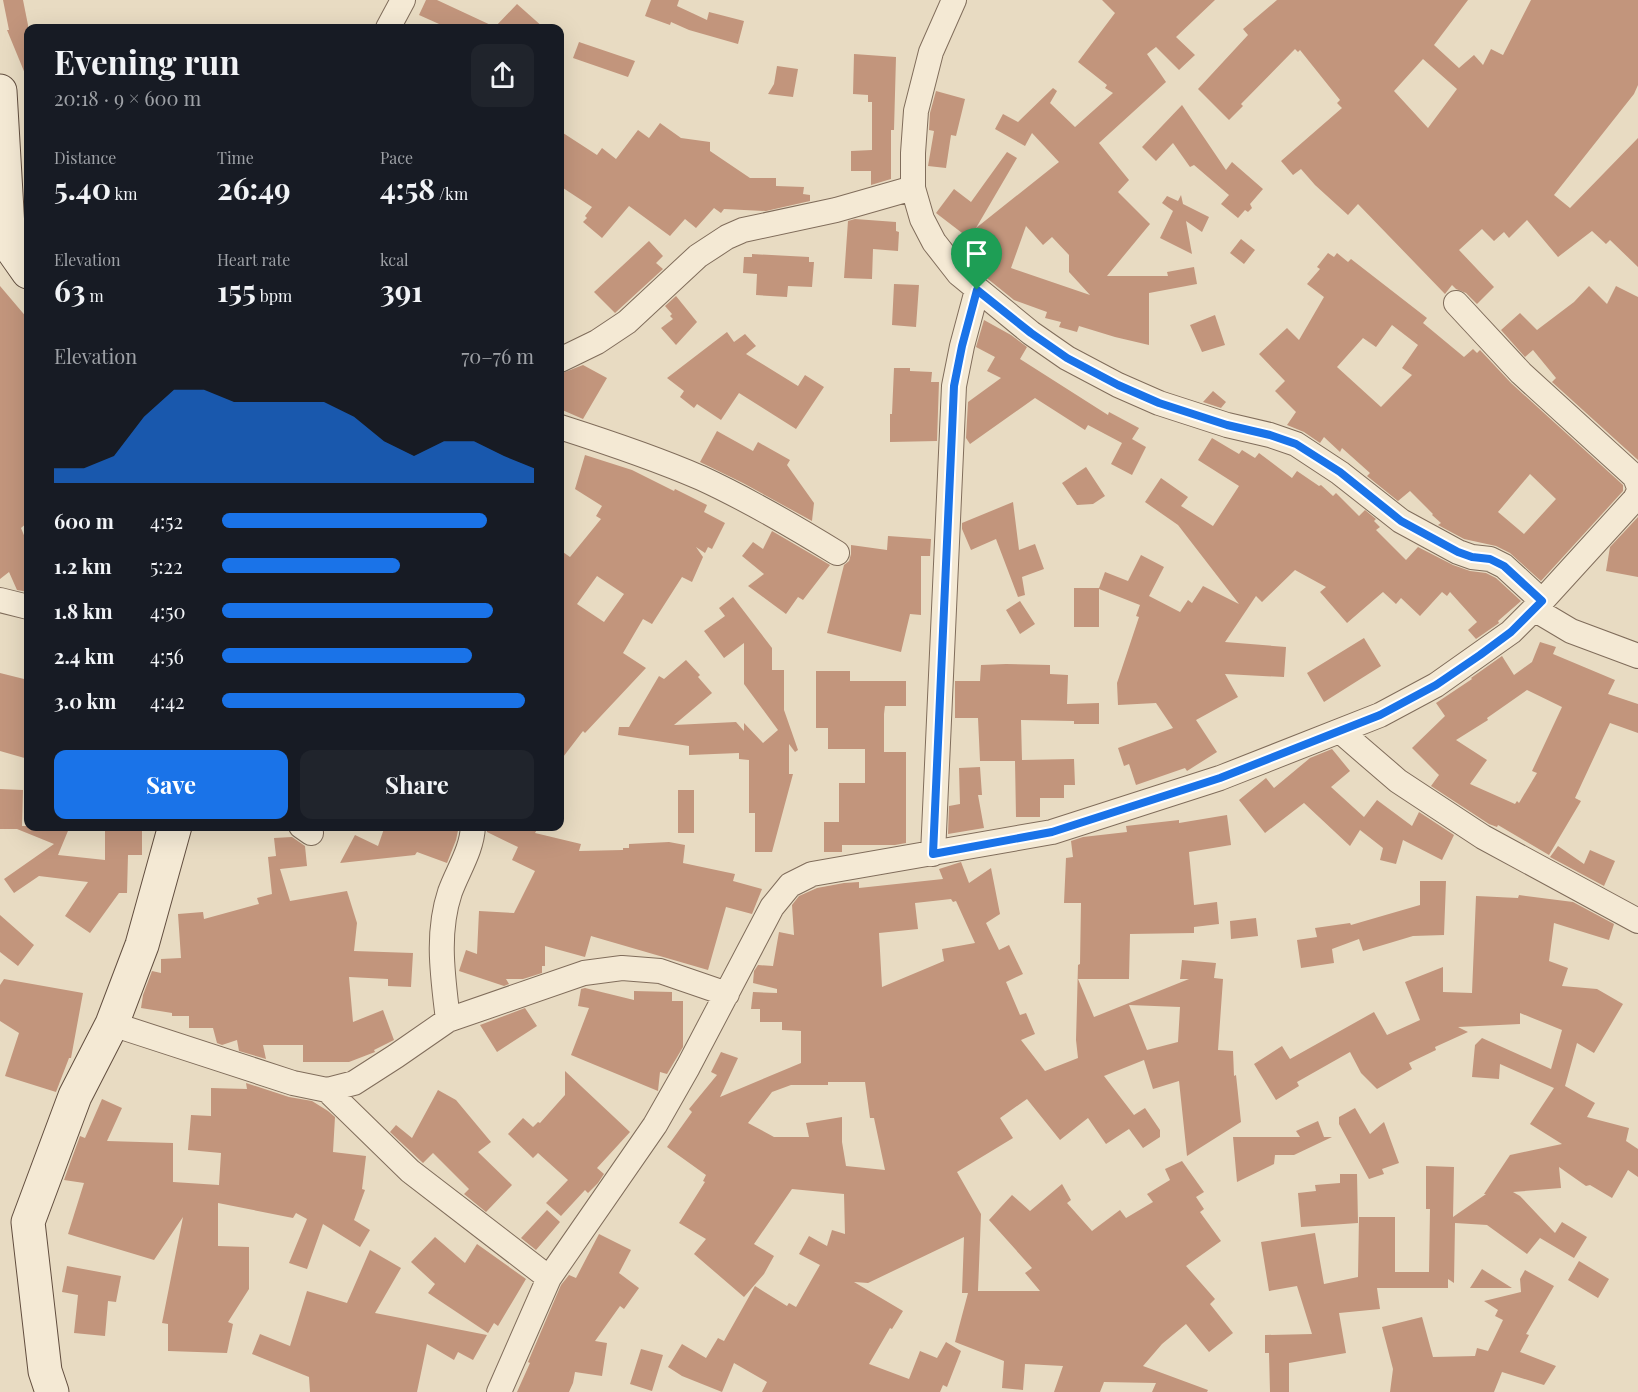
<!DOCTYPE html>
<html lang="en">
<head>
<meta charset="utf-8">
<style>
  :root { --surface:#171b24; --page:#20242c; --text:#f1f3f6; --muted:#9ea1a6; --accent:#1a73e8 }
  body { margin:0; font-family:"Playfair Display",serif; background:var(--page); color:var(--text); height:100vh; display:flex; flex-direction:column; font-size:22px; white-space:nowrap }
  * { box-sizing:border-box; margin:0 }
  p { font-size:20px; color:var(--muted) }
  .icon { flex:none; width:33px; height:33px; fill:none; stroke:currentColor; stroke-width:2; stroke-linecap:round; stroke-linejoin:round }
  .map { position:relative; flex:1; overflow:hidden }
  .drawer { position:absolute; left:24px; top:24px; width:540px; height:807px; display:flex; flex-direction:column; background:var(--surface); border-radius:12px; box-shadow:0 6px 24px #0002 }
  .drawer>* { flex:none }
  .pin { position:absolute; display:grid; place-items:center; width:51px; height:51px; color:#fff; margin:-62px -26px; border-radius:50% 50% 50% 0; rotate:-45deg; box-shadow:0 0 6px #0007 }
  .pin .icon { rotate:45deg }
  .round { display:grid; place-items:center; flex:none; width:63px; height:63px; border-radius:12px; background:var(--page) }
  .summary { display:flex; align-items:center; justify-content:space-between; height:102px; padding:0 30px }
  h1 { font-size:33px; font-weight:700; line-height:45px }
  .stats { display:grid; grid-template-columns:repeat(3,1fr); gap:9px; height:102px; padding:6px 30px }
  .stats div { display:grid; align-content:center }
  .stats b { font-size:30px; font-weight:700 }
  .stats small { font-size:16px; font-weight:400 }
  .stats p { font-size:16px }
  .chart { height:168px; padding:12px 30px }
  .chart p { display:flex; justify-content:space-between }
  .chart svg { width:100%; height:108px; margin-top:6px; fill:var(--accent); opacity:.7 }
  .action { display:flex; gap:12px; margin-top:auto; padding:12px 30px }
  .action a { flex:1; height:69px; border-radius:12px; background:var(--accent); color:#fff; font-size:24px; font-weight:700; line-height:69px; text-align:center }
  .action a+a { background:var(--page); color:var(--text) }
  ul { padding:0 30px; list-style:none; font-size:20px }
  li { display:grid; grid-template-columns:96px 72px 1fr; align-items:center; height:45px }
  li i { height:15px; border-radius:8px; background:var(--accent) }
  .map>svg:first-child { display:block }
  .building { fill:#c2957c; fill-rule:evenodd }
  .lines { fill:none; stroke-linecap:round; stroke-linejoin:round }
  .street-casing { stroke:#806d5b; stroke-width:26 }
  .secondary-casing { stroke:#624e3f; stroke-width:35 }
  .street { stroke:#f4e9d4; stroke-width:24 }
  .secondary { stroke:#f4e9d4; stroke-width:33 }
  .route-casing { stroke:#fff; stroke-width:12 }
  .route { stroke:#1a73e8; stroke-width:8 }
</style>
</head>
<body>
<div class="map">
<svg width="1638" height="1392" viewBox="0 0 1638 1392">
  <rect width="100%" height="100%" fill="#e8dbc2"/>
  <path class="building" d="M3 0H23L28 25V81L7 30H9Z
    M426 0H437L495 27 517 4 544 28H448L419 15Z
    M651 0H679L677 6 707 20 709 12 744 21 738 44 689 30 671 22 670 25 645 16Z
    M1102 0H1215L1176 37 1195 55 1179 70 1156 47 1147 54 1166 82 1099 143 1129 180 1118 192 1150 224 1107 276H1168L1167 272 1194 267 1197 284 1149 293V345L1115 337 1079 326 1077 332 1059 327 1061 322 1045 318 1047 312 1014 300 978 271 980 269 966 260 962 255 968 246 960 241 966 236 936 213 954 189 971 202 1007 152 1017 158 976 228 1059 162 1032 133 1025 146 995 129 1003 114 1018 122 1053 88 1057 91 1050 103 1075 127 1113 93 1105 88 1107 85 1078 62 1115 13ZM1026 226 1043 245 1052 237 1069 255V272L1090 295 1011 268Z
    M1277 0H1468L1434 45 1459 68 1474 55 1483 65 1491 49 1503 55 1531 0H1638V85L1634 94 1554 195 1570 208 1638 138V267L1610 240 1606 244 1592 231 1558 257 1527 220 1509 238 1504 232 1494 241 1482 229 1459 250 1494 287 1477 304 1466 293 1456 289 1452 285 1445 294 1358 204 1348 215 1315 185 1301 169 1293 175 1281 161 1342 108 1337 103 1340 100 1300 50 1298 52 1295 49 1241 104 1243 106 1229 120 1198 89 1248 35 1243 29ZM1423 59 1457 89 1428 128 1394 91Z
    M579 42 635 61 628 77 573 58Z
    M854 54 896 57 894 130H891V179L871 185V171H851V151L872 150V102H868V95L853 94Z
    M777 66 798 69 793 97 768 94 774 84Z
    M936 91 965 99 956 136 951 135 946 168 928 166 934 131 929 130 930 113Z
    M1182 105 1226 170 1232 162 1263 189 1250 204 1252 208 1248 212 1245 210 1238 218 1221 204 1229 195 1194 165 1190 167 1173 143 1156 161 1142 147Z
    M660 123 681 138 710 142V151L750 178H776V186L804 187 803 194 810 195V201L766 211 724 209 721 213 714 208 696 228 685 219 670 236 629 206 602 238 583 222 587 218 585 216 592 207 560 186V131L597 155 602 148 616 159 638 130 649 138Z
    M1181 195 1183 204 1209 217 1202 232 1186 221 1192 254 1160 238 1173 211 1162 203 1167 196 1178 201Z
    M855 219 896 222V231L899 232 898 251 873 249 872 279 844 278 848 221Z
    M1241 239 1255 250 1244 264 1230 253Z
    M649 241 663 256 656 263 663 269 615 313 594 292Z
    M1328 253 1334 257 1337 253 1348 262 1351 259 1427 318 1423 323 1464 357 1473 349 1477 353 1480 350 1511 383 1623 485V491L1541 581 1510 553 1496 546 1464 539 1438 525 1441 523 1432 515 1433 514 1410 491 1398 501 1367 476 1370 473 1342 448 1340 452 1324 437 1320 443 1304 432 1287 425 1296 412 1275 391 1285 381 1259 354 1287 328 1299 340 1324 297 1307 284 1320 269 1317 267ZM1392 325 1418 345 1402 368 1412 375 1381 407 1337 367 1363 338 1376 347ZM1530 474 1556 499 1524 534 1498 512Z
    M752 254 809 257V262H814L812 287 788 286 787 297 756 295 757 274 743 273 744 257H752Z
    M894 284 919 285 916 327 892 325Z
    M0 286 28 319V522L21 528 28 545V592L17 590 9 572 0 579Z
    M1589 286 1607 304 1616 286 1638 297V460L1552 382 1556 378 1533 350 1525 357 1501 330 1520 313 1537 330 1574 302Z
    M676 296 697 322 676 345 661 328 673 319 670 316 672 314 665 306Z
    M1215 315 1225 345 1202 352 1190 325Z
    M984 320 1011 335 1027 347 1020 359 1108 415 1109 412 1139 428 1132 439 1146 447 1132 475 1111 464 1122 443 1088 425 1085 430 1035 398 970 444 966 438 968 402 1001 378 987 371 995 357 976 347Z
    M727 332 734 342 745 334 756 346 746 354 798 386 805 375 824 387 796 429 739 393 721 420 697 404 694 408 680 397 684 391 667 378Z
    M583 365 607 378 583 419 560 409V374Z
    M894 368H910V371L932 372 931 382H939L937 441 890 442V414H892Z
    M1213 391 1226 402 1221 408 1203 402Z
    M717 431 753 451 758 442 790 460 787 465 814 503 812 521 743 483 700 462Z
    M1212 438 1239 454 1242 450 1255 458 1259 453 1292 478 1297 471 1319 486 1321 485 1333 496 1336 493 1359 516 1365 510 1376 519 1374 521 1380 527 1376 530 1406 560 1418 547 1453 565 1470 571 1486 573 1496 578 1521 601 1498 621 1499 623 1476 639 1468 630 1477 622 1450 592 1447 596 1442 592 1420 616 1401 598 1396 604 1383 592 1347 623 1320 592 1326 587 1295 570 1262 602 1256 596 1225 642 1286 647 1284 677 1225 674 1238 697 1196 720 1217 752 1187 771 1185 768 1136 785 1129 764 1124 766 1118 748 1173 728 1156 703 1118 705 1117 683 1139 617 1136 616 1140 605 1099 589V627H1074V588H1099L1105 572 1128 581 1141 555 1164 567 1149 596 1180 612 1188 600 1192 603 1203 586 1239 604 1178 525 1145 502 1161 478 1188 497 1181 506 1213 526 1239 486 1198 460Z
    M585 455 632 470 674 491 675 489 707 505 704 512 725 523 712 549 708 547 705 553 696 547 703 557 692 582 682 577 652 624 643 619 623 653 646 668 585 733 583 731 560 761V550L570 557 601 519 596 516 602 506 575 489ZM597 576 624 594 604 622 577 604Z
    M1086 467 1105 496 1093 504 1077 505 1062 483Z
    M1013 502 1019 550 1035 544 1044 569 1022 577 1025 595 1018 597 996 539 971 550 962 529V523Z
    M1638 517V577L1606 571 1610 547Z
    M772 531 830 565 803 600 798 597 786 614 748 586 764 574 742 556 753 542 763 549Z
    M888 536 931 539 930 556H921V615L910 614 901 652 827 633 844 565 849 561 851 554V545L887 550Z
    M733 597 772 648V670H784V710L798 750 795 752 789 744V774H793L772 852H755V813H749V760L739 759V753L689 755V746L618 735 619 727H629L659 676 664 679 686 660 700 675 698 677 712 693 674 725 736 722 744 731V723L763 743 778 730 744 684V643L724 658 704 631 725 616 719 608Z
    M1020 601 1035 624 1020 634 1006 610Z
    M1364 638 1381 666 1324 702 1307 673Z
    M1540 642 1556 647 1553 654 1615 680 1608 694 1638 704V733L1610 723 1575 798 1581 801 1549 855 1498 825 1497 827 1489 824 1431 786 1439 775 1412 748 1445 716 1436 703 1472 679 1471 678 1502 656 1514 675 1532 662ZM1527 690 1562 707 1532 771 1537 773 1519 803 1517 801 1515 804 1470 784 1487 760 1456 740 1488 720 1487 718Z
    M1006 664 1050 665V674L1068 675 1067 704 1099 703V724H1074V721L1021 720 1022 760 1074 759 1075 785H1064V798H1040V817H1016L1015 761H980L978 718H955V681H980L981 665Z
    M816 671H850V681H906V706H885L884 714V752H906V843L895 845H842V852H824V822H839V783H865V749H828V728H816Z
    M0 673 28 680V759L0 751Z
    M1332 749 1350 771 1331 787 1364 817 1377 800 1412 826 1419 812 1454 835 1442 860 1403 840 1396 864 1380 860 1383 848 1360 830 1350 846 1304 803 1265 833 1239 800 1266 778 1274 788 1310 758Z
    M980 767 982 795H978L984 828 948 834 949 806 960 804 959 768Z
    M0 789 23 790 22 826H70L58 855 105 860V830H142V855H128L127 893H119L90 933 65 916 88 882 39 876 14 893 4 879 54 844 17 829H0Z
    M678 790H694V833H678Z
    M1227 815 1231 845 1189 852 1194 905 1217 902 1219 924 1194 927V933L1130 934 1129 979H1078L1094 1017 1189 979H1180L1182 960 1216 963 1214 978 1223 979 1218 1050 1233 1051 1234 1076 1236 1075 1241 1122 1187 1156 1179 1081 1153 1089 1144 1060 1104 1076 1134 1115 1145 1108 1160 1130V1137L1143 1148 1129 1129 1106 1144 1088 1118 1060 1140 1027 1099 1000 1118 1013 1138 957 1172 981 1214 978 1291H1040L1025 1273 1032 1268 989 1220 1012 1195 1030 1211 1062 1184 1071 1200 1067 1203 1092 1231 1120 1210 1126 1218 1153 1202 1147 1194 1170 1180 1165 1169 1182 1161 1204 1192 1196 1197 1204 1209 1200 1212 1221 1241 1186 1266 1215 1299 1210 1304 1233 1333 1209 1352 1186 1324 1162 1344 1143 1366 1208 1390 1207 1392H1152L1156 1383 1104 1382 1100 1392H1054L1063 1366 1025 1364 1023 1390 1002 1388 1004 1361 955 1342 968 1293H962L964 1237 868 1283 854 1282 903 1311 892 1329 890 1328 869 1364 909 1379 920 1351 937 1358 946 1342 961 1351 947 1387 943 1385 940 1392H762L767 1382 734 1363 722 1392 682 1376 668 1367 682 1344 706 1358 718 1338 724 1341 755 1286 787 1306 789 1303 796 1307 820 1265 799 1254 809 1236 827 1246 832 1230 845 1234 844 1194 792 1189 754 1244 774 1256 764 1274 744 1297 694 1254 706 1239 679 1223 705 1182 703 1181 706 1175 667 1147 692 1112 689 1109 717 1075 711 1072 721 1052 738 1058 720 1097 801 1063V1031L782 1030V1022H760V1009H751L753 992 777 993V989L753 983 754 971 758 965 773 966 779 932 794 935 792 905 799 896 817 888 844 883 859 882V888L943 879 939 869 961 862 969 883 991 868 1000 914 986 923 999 950 1009 945 1023 974 1006 982 1020 1015 1026 1013 1035 1034 1021 1040 1045 1071 1078 1058 1076 1040 1078 965 1080 964 1081 903H1064L1066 858 1073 857 1071 841 1083 837 1127 832 1126 826 1179 820V823ZM951 899 953 902 956 901 975 943 942 949 944 961 882 987 879 933 918 929 915 903ZM1129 1005 1180 1007 1178 1042 1147 1050ZM828 1082H865L870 1118H874L885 1170 846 1166 842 1142V1117L806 1123 809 1137H774L748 1123 772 1092 791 1085H828Z
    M385 826H459L456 840 447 863 417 852 415 855 340 863 355 835 378 846Z
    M487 826H539L535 833 581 844 579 851 623 850V848H629V844L669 842 685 845 683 863 735 874 733 881 762 889 752 914 726 907 708 970 591 936 585 957 545 946V966H542V973L523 979H506L509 984 504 986 459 971 466 950 477 954 479 911 514 913 535 871 512 860 518 847 487 832Z
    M292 837 305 846 307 866 280 869 290 901 347 891 357 923 354 951 413 953 411 987 388 986V979L349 977 353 1022 383 1010 394 1040 374 1050 375 1052 349 1062H303V1045H263L266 1059 239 1051 237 1040 222 1045 217 1043 213 1028H189V1016H172V1013L141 1008 143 995 152 971 161 973V959L181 958 178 914 203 912 204 919 259 904 257 898 272 894 268 857 276 856 274 838Z
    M1558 846 1584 864 1590 850 1615 861 1604 886 1550 857Z
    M1420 881H1446L1444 935 1413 936 1363 951 1359 939 1332 949 1334 963 1301 968 1297 940 1317 937 1315 928 1350 923 1351 925 1420 905Z
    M1519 895 1573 902 1614 924 1609 940 1554 923 1549 961 1568 968 1562 986 1597 989 1623 1004 1594 1053 1577 1043 1565 1086 1595 1103 1587 1117 1629 1128 1626 1141 1638 1149V1177L1628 1170 1612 1198 1590 1185 1586 1186 1559 1167 1561 1188 1513 1192 1520 1196 1555 1233 1562 1222 1587 1237 1574 1258 1540 1238 1527 1254 1487 1225 1455 1223 1454 1283 1448 1279V1288H1377L1380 1309 1339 1313 1346 1353 1289 1363V1392H1270L1269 1353H1265V1335L1312 1334 1297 1286 1269 1291 1261 1242 1315 1233 1324 1284 1358 1277 1359 1217H1395V1272H1429L1430 1209H1426V1166L1454 1167 1453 1217 1486 1194H1484L1510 1155 1562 1144 1530 1124 1554 1088 1500 1064 1499 1079 1472 1077 1475 1045 1482 1038 1551 1069 1562 1030 1520 1013V1024L1458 1027 1468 1032 1435 1047 1436 1050 1409 1063 1412 1069 1377 1089 1361 1073 1350 1052 1297 1082 1299 1086 1276 1100 1254 1064 1282 1046 1290 1059 1374 1012 1387 1035 1420 1020 1405 982 1443 967V992L1472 993 1476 896 1518 898Z
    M0 915 34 945 18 966 0 952Z
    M1256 918 1258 936 1231 939 1230 921Z
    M4 979 83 993 71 1058H69L56 1092 5 1076 19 1033 0 1021V985Z
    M585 988 634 1000V991L672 992V1001H683V1047L667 1074 660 1072 658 1091 571 1055 589 1008 578 1006 581 989Z
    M525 1008 537 1026 497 1052 480 1025Z
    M565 1071 630 1132 597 1168 604 1174 598 1183 588 1193 585 1190 561 1216 546 1203 568 1180 538 1153 533 1158 508 1134 523 1118 533 1127 538 1122 540 1123 565 1095Z
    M246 1083 289 1097 312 1101 328 1111 335 1117 333 1152 366 1156 362 1189 365 1190 354 1220 370 1230 360 1247 323 1224 307 1269 289 1263 307 1219 296 1213 293 1218 218 1203V1246L249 1247V1289L228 1322 233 1324 227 1353 168 1351V1324L162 1323 183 1217 154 1260 68 1234 84 1183 64 1180 80 1136 85 1138 102 1099 122 1108 107 1141 173 1143V1182L219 1185 221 1153 188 1150 191 1115 211 1116V1088L247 1089Z
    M438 1090 456 1100 491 1142 478 1152 512 1185 486 1212 464 1194 469 1189 433 1153 423 1163 390 1132 396 1125 412 1138Z
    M1355 1108 1370 1134 1384 1122 1399 1163 1382 1169 1384 1174 1369 1179 1339 1124V1117Z
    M1318 1121 1324 1137H1332L1294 1155H1275L1274 1164 1237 1182 1233 1137H1300L1296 1131Z
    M1340 1174H1357L1358 1223 1301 1227 1298 1193 1316 1191 1315 1185 1340 1183Z
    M547 1210 560 1222 536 1250 521 1238Z
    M599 1234 631 1250 619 1273 639 1288 624 1309 620 1306 595 1341 607 1343 602 1376 575 1372 573 1383 569 1392H517L530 1363 528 1362 561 1285 569 1275 576 1278Z
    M435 1237 465 1263 477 1244 526 1279 498 1326 494 1323 488 1333 428 1293 435 1284 411 1262Z
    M370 1250 401 1268 375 1313 487 1335 473 1360 458 1352 454 1360 427 1344 417 1392H310L309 1377 252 1354 260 1334 290 1346 307 1291 347 1303Z
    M1579 1261 1609 1279 1598 1298 1568 1280Z
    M67 1266 121 1276 116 1302 108 1301 105 1336 74 1333 78 1295 62 1292Z
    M1482 1269 1512 1288H1470Z
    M1525 1270 1554 1286 1526 1334 1529 1335 1520 1352 1556 1366 1544 1385 1502 1372 1494 1392H1390L1393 1369 1382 1327 1422 1317 1433 1357 1475 1356 1477 1348 1488 1351 1503 1320 1495 1316 1498 1310 1484 1301 1521 1292 1520 1279Z
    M641 1349 663 1355 652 1391 630 1384Z"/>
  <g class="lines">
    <defs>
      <path id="street" d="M954 0 931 52 916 111 913 153V188L922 219 934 242 959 274 1031 333 1067 358 1118 385 1159 403 1227 425 1270 435 1296 444 1340 473 1401 521 1458 552 1472 557 1490 559 1504 566 1542 601
        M388 28 403 0
        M1456 303 1521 373 1635 477 1638 485
        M560 360 597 342 627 322 698 256 727 237 743 230 836 210 913 188
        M560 427C607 442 655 458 701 478 749 500 793 526 837 553
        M0 600 28 607
        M1534 609 1571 631 1638 656
        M1340 731 1398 781 1483 837 1638 921
        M301 826 311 833
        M933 854 954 386 962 346 977 290
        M448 1020C443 977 436 934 450 892 458 870 472 850 473 826
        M112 1024 293 1083 327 1090 354 1083 396 1056 448 1020 584 973 622 968 660 971 727 994
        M327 1090 410 1171 549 1278
        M499 1392 549 1278 655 1125 688 1067 772 907 790 885 812 874 1052 832 1220 778 1380 715 1436 685 1511 632 1542 601 1635 499 1638 493"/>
      <path id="secondary" d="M0 91 9 245 28 272
        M52 1392 45 1371 28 1222 75 1096 112 1024 142 945 175 826"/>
    </defs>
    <use href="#street" class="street-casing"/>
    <use href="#secondary" class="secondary-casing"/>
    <use href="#street" class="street"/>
    <use href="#secondary" class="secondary"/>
  </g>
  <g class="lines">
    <defs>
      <path id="route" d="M977 290 1031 333 1067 358 1118 385 1159 403 1227 425 1270 435 1296 444 1340 472 1401 521 1458 552 1472 557 1490 559 1504 566 1542 601 1511 632 1480 655 1436 685 1380 715 1220 778 1052 832 933 854 954 386 962 346Z"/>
    </defs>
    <use href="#route" class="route-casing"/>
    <use href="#route" class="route"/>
  </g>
</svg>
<div class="pin" style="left:977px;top:290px;background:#1e9e55"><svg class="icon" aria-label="arrive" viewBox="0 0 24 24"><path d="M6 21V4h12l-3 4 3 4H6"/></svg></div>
<section class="drawer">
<div class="summary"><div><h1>Evening run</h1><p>20:18 · 9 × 600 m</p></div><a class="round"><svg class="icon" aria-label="share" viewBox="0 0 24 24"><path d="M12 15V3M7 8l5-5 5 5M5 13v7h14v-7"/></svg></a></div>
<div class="stats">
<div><p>Distance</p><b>5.40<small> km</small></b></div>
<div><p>Time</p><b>26:49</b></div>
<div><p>Pace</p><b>4:58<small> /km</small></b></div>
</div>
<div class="stats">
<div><p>Elevation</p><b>63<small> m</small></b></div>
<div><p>Heart rate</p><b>155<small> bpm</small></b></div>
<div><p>kcal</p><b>391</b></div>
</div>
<div class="chart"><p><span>Elevation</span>70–76 m</p>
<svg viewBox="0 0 160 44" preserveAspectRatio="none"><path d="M0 44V38L10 38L20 33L30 17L40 6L50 6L60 11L70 11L80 11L90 11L100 17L110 27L120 33L130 27L140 27L150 33L160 38V44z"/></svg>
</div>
<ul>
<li><b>600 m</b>4:52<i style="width:85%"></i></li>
<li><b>1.2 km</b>5:22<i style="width:57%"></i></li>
<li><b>1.8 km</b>4:50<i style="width:87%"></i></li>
<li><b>2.4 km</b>4:56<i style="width:80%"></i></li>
<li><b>3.0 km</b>4:42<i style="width:97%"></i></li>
</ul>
<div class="action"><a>Save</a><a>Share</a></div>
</section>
</div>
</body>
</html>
